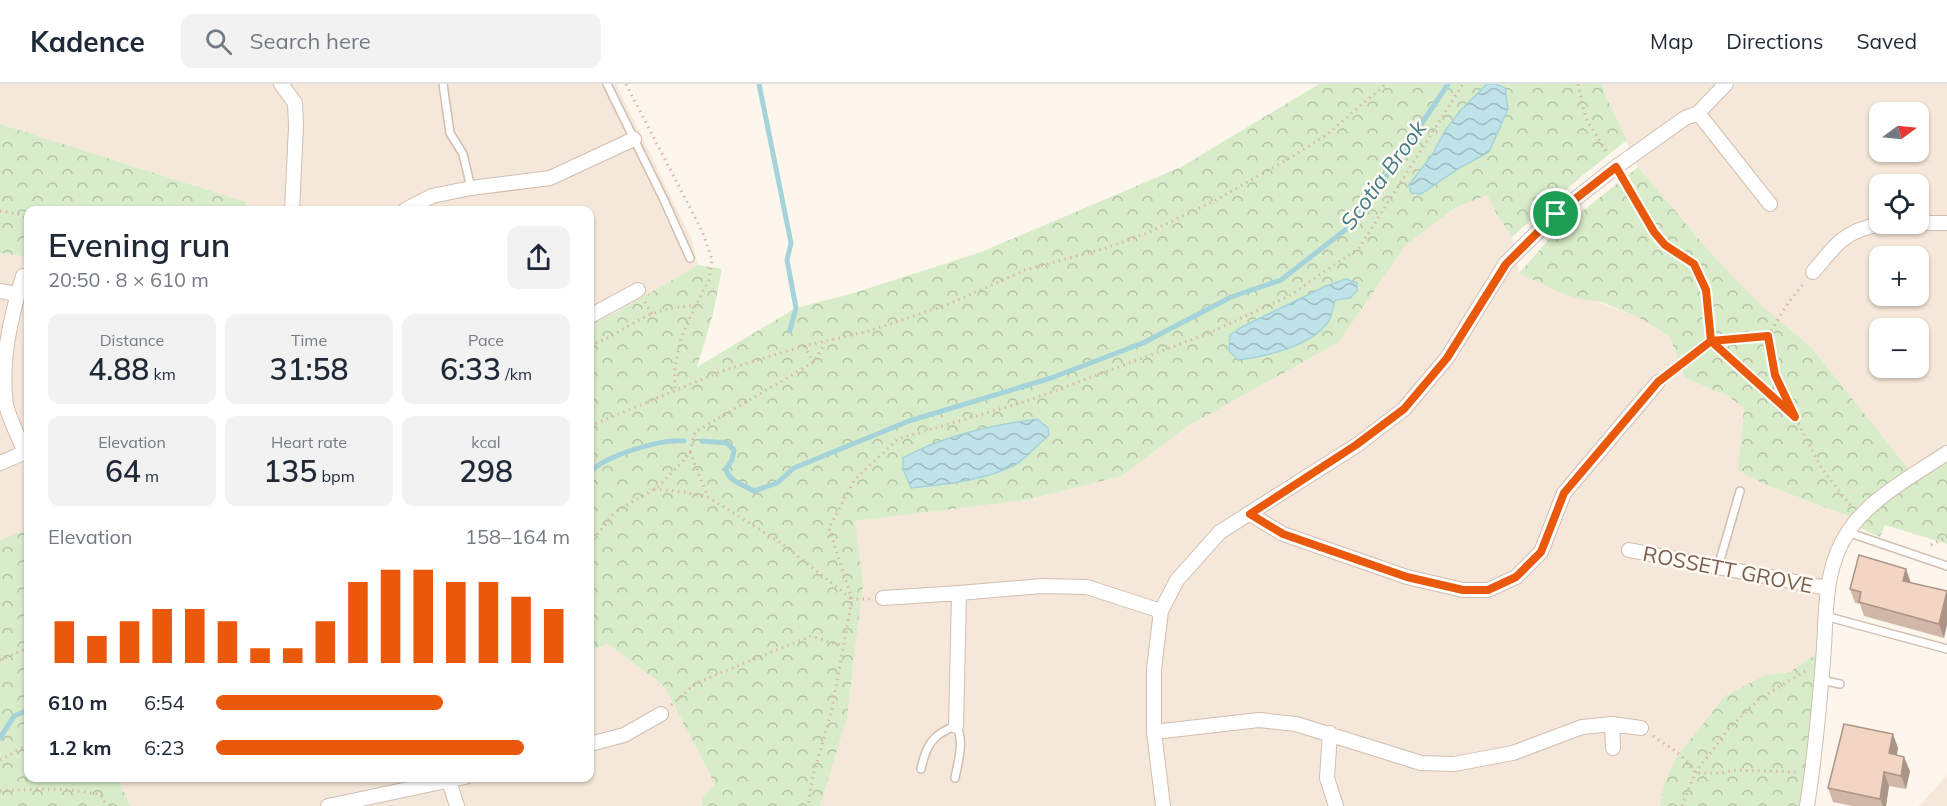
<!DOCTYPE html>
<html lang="en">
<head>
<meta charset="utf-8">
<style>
  :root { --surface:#fff; --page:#f2f2f3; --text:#1f2937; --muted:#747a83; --line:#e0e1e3; --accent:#ea580c }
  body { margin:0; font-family:Mulish,sans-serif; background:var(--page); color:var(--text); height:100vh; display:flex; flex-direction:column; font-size:22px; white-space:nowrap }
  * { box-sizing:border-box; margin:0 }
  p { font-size:20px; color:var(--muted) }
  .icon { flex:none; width:33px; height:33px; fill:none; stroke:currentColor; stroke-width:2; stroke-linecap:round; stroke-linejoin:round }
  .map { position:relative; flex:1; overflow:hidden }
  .side { position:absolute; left:24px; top:122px; width:570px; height:576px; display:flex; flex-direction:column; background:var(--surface); border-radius:12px; box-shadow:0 2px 4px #0004 }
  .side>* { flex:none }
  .needle { width:39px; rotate:75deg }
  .controls { position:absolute; left:1869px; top:18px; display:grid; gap:12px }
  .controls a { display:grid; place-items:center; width:60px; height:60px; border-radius:12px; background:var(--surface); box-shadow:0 2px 4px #0004; font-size:30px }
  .pin { position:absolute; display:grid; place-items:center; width:51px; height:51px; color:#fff; margin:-26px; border:3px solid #fff; border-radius:50%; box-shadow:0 2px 6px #0007 }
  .round { display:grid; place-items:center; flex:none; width:63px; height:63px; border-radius:12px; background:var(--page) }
  .head { display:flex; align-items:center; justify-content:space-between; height:102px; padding:0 24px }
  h1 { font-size:33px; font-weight:600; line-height:45px }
  .metrics { display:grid; grid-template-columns:repeat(3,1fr); gap:9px; height:102px; padding:6px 24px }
  .metrics div { display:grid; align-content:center; border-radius:12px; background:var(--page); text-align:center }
  .metrics b { font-size:30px; font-weight:600 }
  .metrics small { font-size:16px; font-weight:400 }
  .metrics p { font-size:16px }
  .chart { height:168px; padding:12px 24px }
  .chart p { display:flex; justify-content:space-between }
  .chart svg { width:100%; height:108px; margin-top:6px; stroke:var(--accent); stroke-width:6 }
  ul { padding:0 24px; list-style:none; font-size:20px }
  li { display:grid; grid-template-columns:96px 72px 1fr; align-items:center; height:45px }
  li i { height:15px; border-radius:8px; background:var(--accent) }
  header { display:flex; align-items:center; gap:36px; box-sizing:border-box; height:84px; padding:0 30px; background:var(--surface); border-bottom:2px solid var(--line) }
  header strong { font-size:28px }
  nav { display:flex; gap:33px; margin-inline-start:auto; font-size:21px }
  .search { width:420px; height:54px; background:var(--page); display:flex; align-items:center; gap:15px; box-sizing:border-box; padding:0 21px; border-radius:12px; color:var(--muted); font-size:22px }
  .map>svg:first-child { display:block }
  .residential { fill:#f5e8da; fill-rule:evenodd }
  .park { fill:url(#park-crowns) }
  .water { fill:url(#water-waves); stroke:#a5d3da; stroke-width:1.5 }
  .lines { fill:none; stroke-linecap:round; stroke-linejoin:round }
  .stream { stroke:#a5d3da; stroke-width:5 }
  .lane-casing { stroke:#d1beb0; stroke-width:10 }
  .street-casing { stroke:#d1beb0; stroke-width:16 }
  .path { stroke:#d9b8a5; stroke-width:3; stroke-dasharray:1.5 4.5; stroke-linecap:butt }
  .lane { stroke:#fff; stroke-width:7 }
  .street { stroke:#fff; stroke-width:14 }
  .wall { fill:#d1b7a8 }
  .shaded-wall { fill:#aa9588 }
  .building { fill:#f3d5c3; stroke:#aa9588; stroke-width:1.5 }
  .route-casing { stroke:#fff; stroke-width:12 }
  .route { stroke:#ea580c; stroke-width:8 }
  .labels { text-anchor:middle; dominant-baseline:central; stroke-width:5; stroke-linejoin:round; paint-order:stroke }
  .street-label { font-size:21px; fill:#7a5c4d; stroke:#fffaf3 }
  .water-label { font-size:22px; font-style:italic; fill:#437c86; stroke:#fffaf3 }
</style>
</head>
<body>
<header>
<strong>Kadence</strong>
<div class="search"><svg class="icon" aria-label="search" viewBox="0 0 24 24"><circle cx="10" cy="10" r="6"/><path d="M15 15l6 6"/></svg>Search here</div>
<nav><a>Map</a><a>Directions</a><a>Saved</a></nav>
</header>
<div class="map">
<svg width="1947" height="722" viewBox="0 0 1947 722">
  <defs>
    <pattern id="park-crowns" width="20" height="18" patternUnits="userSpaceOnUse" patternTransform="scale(1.5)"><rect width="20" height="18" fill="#d8ecc9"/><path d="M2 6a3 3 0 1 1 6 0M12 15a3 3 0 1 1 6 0" fill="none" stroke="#b4c2a5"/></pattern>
    <pattern id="water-waves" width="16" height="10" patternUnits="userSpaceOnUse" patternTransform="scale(1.5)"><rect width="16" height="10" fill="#bfe3e8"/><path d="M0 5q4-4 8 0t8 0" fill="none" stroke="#a0bbbe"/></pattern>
  </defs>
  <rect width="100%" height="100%" fill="#fdf6ec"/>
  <path class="residential" d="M0 0H616L691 154 698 181 617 228 590 240V126H248L246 118 0 40Z
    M1602 0H1947V368L1913 392 1812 264 1762 223 1715 174 1638 83 1609 19ZM1880 28H1918V68H1880ZM1880 100H1918V140H1880ZM1880 172H1918V212H1880ZM1880 244H1918V284H1880Z
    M1487 111 1497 131 1512 153 1519 189 1638 233 1670 253 1685 294 1728 312 1745 324 1761 399 1857 436 1839 466 1824 565 1788 589 1765 591 1726 611 1664 699 1660 722H820L847 634 863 500 854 437 1026 416 1122 392 1188 342 1339 258 1405 162 1455 124Z
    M0 169 28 173V445L0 456Z
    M608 560 664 602 715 700 701 715 702 722H130L116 693H590V566Z
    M1947 691V722H1919Z"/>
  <path class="park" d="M1319 0H1602L1609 19 1627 56 1582 92 1512 153 1497 131 1487 111 1455 124 1405 162 1339 258 1188 342 1122 392 1026 416 855 437 863 500 847 634 820 722H702L701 715 715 700 664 602 608 560 590 566V240L617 228 698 181 722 185 713 230 697 283 796 224 854 209 981 168 1181 83Z
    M0 40 246 118 248 126H28V173L0 169Z
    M1638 83 1715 174 1762 222 1812 264 1913 391 1947 369V460L1885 441 1880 453 1854 441 1858 436 1761 399 1738 386 1744 324 1728 312 1685 294 1670 253 1638 233 1601 218 1580 215 1561 209 1519 189 1555 149Z
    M28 445V693H117L130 722H0V456Z
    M1824 565 1807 722H1660L1664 699 1678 671 1726 611 1765 591 1788 589Z"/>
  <path class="water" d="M1487 0H1495L1505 4 1508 25 1489 68 1461 83 1421 110 1411 109 1409 101 1432 71 1445 47 1460 27Z
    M1346 195 1357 199V207L1350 214 1335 216C1333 223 1332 233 1328 238 1311 262 1265 273 1238 276L1229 267 1230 251 1242 243 1326 202Z
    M1037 335 1048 344 1049 351C1038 360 1025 376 1013 382 981 397 946 400 911 404L903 385V374C943 352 992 341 1037 335Z"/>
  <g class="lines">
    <path class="stream" d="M759 0 791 159 787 176 796 224 790 246
      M702 357 727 359 734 366 732 376 726 385C728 397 744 401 754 407L777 399 794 384 909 337 1051 294 1143 259 1231 213 1281 196 1349 143 1367 114 1384 96 1448 0
      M590 388C607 371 660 355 684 357
      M0 654 14 632 28 626"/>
    <defs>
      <path id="lane" d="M443 0 450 49 463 70 471 104
        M607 0 664 116 690 174
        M1847 448 1947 482
        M1718 483 1740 407
        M1825 532 1947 565
        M1821 596 1840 600
        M921 685C926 662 932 650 956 642 965 656 958 678 955 694"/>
      <path id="street" d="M281 0 295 19 296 42 292 126
        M1698 29 1770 120
        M405 126 432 112 471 104 550 94 634 55
        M1813 188C1822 178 1831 165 1842 156 1871 133 1912 140 1947 139
        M23 192C11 232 0 278 6 321 10 337 19 353 25 369
        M0 207 17 210
        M590 232 638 206
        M0 379 28 367
        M1250 430 1283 450 1407 493 1463 506H1488L1516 493 1541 468 1564 409 1658 298
        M1629 466 1827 504
        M883 514 959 509
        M1612 640 1613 664
        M956 642 959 509 1042 502 1087 503 1161 527
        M1154 648 1259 636 1296 640 1421 679 1454 680 1513 669 1582 643 1612 640 1641 644
        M1330 649 1327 694 1336 722
        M590 660 624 651 661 630
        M449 697 457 722
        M328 722 465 693
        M1163 722 1154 648V585L1161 527 1177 496 1220 448 1357 361 1404 325 1447 274 1506 179 1556 130 1616 83 1685 34 1698 29 1726 0
        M1807 722C1815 674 1819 625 1823 577 1827 533 1822 487 1848 448 1868 416 1915 390 1947 369"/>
    </defs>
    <use href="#lane" class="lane-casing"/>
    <use href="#street" class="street-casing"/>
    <path class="path" d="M626 0 702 147 712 175 709 196 696 221 681 254 675 283V306
      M1578 0 1586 35 1608 70
      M1624 96 1654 148 1665 161 1694 180 1706 206 1711 257 1795 333 1822 385 1851 422
      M0 127 28 132
      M24 132 28 140
      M645 218 652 230
      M1768 252 1788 219 1804 199
      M590 261C613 254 631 238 654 229 667 224 681 223 696 221
      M804 262 814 278
      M1669 290 1711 257 1768 252 1775 291 1794 331
      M590 342 722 287 800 263 869 247 947 221 1025 186 1106 164 1145 150 1214 117 1290 74 1325 52 1386 0
      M690 368 708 413 781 459 852 515 832 625 812 696 808 722
      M654 405 684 408 708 413
      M590 460 615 428 658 403 683 377 690 368 695 348 814 278 825 259
      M1931 461 1947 453
      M870 515H852L829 444 855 395 898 355 1030 316 1207 250 1289 212 1359 164 1463 0
      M0 576 28 564
      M671 621 696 599 811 552 843 562
      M1653 652C1669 663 1685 671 1695 689H1721L1734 686 1796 688
      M0 676 28 661
      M0 707C34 705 68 703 101 711L107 722
      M1682 722 1695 689 1731 642 1758 616 1807 586"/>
    <use href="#lane" class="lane"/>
    <use href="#street" class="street"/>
  </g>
  <path class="wall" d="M1911 499 1947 507 1944 554 1864 532 1860 520 1855 519 1850 505Z
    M1898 664 1897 671 1910 687 1906 705 1889 702 1886 722H1852L1833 718 1828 704Z"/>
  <path class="shaded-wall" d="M1906 485 1911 499 1903 497Z
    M1947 507V541L1944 554 1939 540Z
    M1893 650 1898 664 1894 683 1889 669Z
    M1904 673 1910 687 1906 705 1901 692Z
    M1884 688 1889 702 1886 722H1883L1880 715Z"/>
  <path class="building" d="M1859 471 1906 485 1903 497 1947 507 1939 540 1859 518 1861 508 1850 505Z
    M1844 640 1893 650 1889 669 1904 673 1901 692 1884 688 1880 715 1828 704Z"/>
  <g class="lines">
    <defs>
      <path id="route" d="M1556 130 1506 180 1447 274 1404 325 1356 361 1250 430 1283 450 1407 493 1463 506H1488L1516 493 1541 468 1564 409 1658 298 1711 257 1795 333 1775 291 1768 252 1711 257 1706 206 1694 180 1665 161 1654 148 1616 83 1556 130"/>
    </defs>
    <use href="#route" class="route-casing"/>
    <use href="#route" class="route"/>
  </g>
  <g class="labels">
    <g class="street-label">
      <text transform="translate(1728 485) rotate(11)">ROSSETT GROVE</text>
    </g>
    <g class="water-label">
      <text transform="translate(1383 91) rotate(-54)">Scotia Brook</text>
    </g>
  </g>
</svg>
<div class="controls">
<a><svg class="needle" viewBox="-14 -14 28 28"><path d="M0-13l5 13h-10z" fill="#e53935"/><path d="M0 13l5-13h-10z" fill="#747a83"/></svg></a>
<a><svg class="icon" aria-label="locate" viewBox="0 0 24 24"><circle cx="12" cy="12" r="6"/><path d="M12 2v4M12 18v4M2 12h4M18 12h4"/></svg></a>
<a>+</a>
<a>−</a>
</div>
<div class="pin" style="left:1556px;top:130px;background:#1e9e55"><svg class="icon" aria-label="arrive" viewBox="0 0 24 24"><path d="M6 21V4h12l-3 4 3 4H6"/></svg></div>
<section class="side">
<div class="head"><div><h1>Evening run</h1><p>20:50 · 8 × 610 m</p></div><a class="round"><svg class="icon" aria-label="share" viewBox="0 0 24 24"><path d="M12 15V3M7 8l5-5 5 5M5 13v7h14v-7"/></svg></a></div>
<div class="metrics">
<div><p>Distance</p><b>4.88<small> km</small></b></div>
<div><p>Time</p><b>31:58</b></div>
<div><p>Pace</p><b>6:33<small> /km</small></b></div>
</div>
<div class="metrics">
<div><p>Elevation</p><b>64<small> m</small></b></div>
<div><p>Heart rate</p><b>135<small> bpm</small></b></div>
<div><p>kcal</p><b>298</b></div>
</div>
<div class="chart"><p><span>Elevation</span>158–164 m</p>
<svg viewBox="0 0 160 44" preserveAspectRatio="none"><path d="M5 44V27M15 44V33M25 44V27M35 44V22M45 44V22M55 44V27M65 44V38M75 44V38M85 44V27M95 44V11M105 44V6M115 44V6M125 44V11M135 44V11M145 44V17M155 44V22"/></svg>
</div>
<ul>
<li><b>610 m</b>6:54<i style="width:64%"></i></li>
<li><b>1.2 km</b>6:23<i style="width:87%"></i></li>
</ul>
</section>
</div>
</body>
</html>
